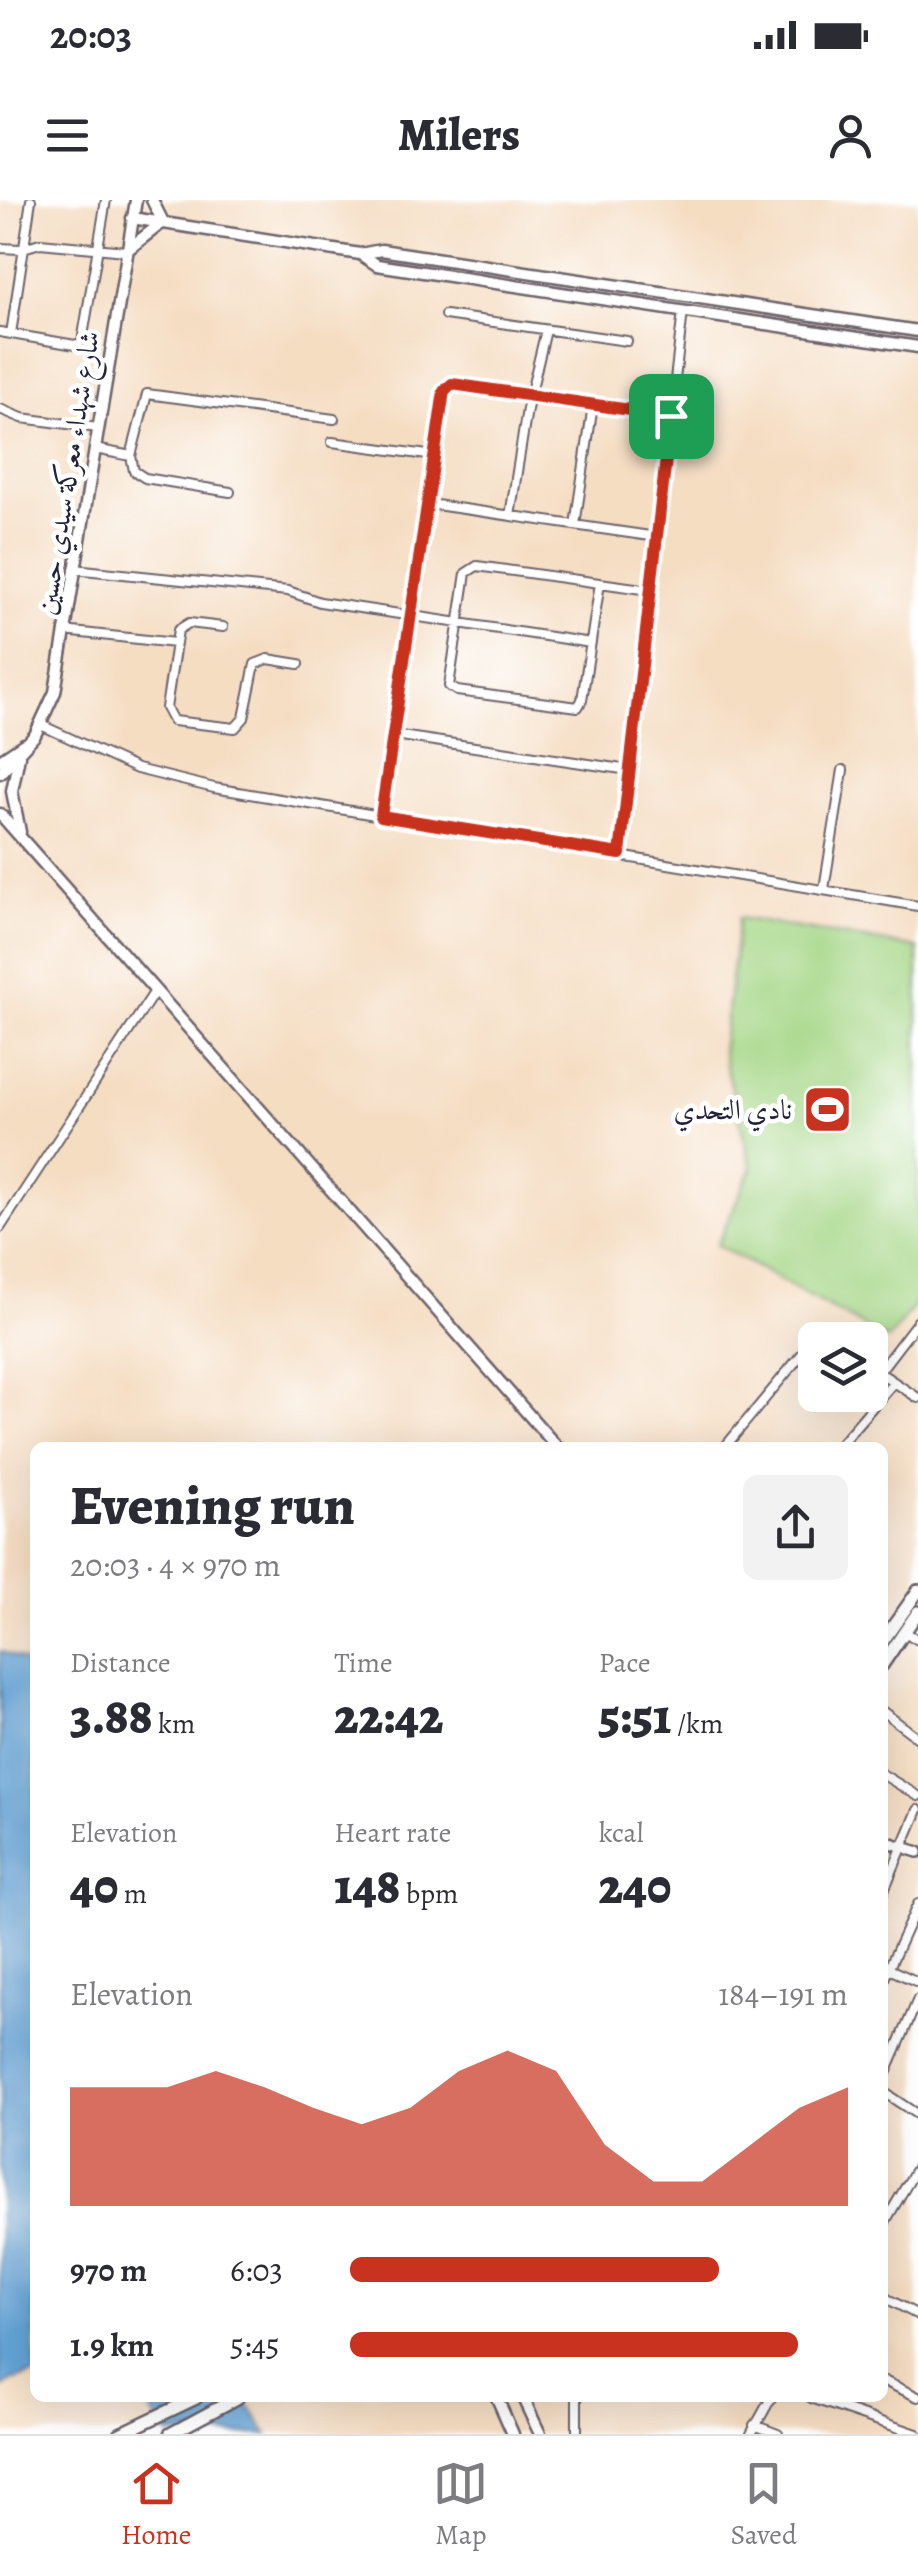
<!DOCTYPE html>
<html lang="en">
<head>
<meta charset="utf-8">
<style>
  :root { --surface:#fff; --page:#f2f2f3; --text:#2b2b33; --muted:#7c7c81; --line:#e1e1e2; --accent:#c8321e }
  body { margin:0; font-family:Alegreya,Amiri,serif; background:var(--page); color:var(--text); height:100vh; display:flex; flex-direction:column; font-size:38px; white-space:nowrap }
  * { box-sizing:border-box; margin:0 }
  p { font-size:32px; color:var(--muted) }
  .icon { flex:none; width:55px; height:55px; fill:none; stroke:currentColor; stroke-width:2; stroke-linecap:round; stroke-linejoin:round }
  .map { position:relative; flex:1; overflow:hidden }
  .side { position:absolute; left:30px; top:1242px; width:858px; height:960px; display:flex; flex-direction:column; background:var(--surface); border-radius:15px; box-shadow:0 10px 40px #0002 }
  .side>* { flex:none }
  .fabs { position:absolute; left:798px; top:1122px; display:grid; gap:20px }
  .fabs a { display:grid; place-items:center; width:90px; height:90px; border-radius:15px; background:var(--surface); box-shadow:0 10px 40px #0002; font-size:50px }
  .pin { position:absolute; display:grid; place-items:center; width:85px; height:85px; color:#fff; margin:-42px; border-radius:20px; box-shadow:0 5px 15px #0006 }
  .round { display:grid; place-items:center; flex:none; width:105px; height:105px; border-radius:15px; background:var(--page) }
  .headline { display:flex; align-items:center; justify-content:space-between; height:170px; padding:0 40px }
  h1 { font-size:55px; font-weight:800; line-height:75px }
  .figures { display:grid; grid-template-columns:repeat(3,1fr); gap:15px; height:170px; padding:10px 40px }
  .figures div { display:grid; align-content:center }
  .figures b { font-size:50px; font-weight:800 }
  .figures small { font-size:28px; font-weight:400 }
  .figures p { font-size:28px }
  .chart { height:280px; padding:20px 40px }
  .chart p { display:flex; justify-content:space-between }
  .chart svg { width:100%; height:180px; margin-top:10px; fill:var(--accent); opacity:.7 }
  ul { padding:0 40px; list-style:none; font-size:32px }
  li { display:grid; grid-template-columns:160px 120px 1fr; align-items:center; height:75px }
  li i { height:25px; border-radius:12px; background:var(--accent) }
  .status { display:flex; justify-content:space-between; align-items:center; height:70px; padding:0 50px; background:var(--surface); direction:ltr }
  .status svg { height:28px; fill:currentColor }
  header { display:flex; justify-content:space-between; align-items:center; height:130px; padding:0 40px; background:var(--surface); font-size:45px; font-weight:800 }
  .dock { display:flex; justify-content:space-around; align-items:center; height:140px; border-top:2px solid var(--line); background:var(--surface); font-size:28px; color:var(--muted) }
  .dock a { display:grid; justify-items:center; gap:5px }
  .dock .selected { color:var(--accent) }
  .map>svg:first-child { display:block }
  .green { fill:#a4d685; stroke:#637c60; stroke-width:2.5 }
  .water { fill:#63a3d6; stroke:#426288; stroke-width:2.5 }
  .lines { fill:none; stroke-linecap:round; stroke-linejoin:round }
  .minor-casing { stroke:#6c636a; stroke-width:12 }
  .tertiary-casing { stroke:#6c636a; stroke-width:14 }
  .secondary-casing { stroke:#6c636a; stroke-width:15 }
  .primary-casing { stroke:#6c636a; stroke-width:16 }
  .minor { stroke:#fff; stroke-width:8 }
  .tertiary { stroke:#fff; stroke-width:9 }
  .secondary { stroke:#fff; stroke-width:10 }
  .primary { stroke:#fff; stroke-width:11 }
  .route-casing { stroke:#fff; stroke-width:20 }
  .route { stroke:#c8321e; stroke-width:12 }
  .labels { text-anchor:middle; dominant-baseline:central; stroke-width:9; stroke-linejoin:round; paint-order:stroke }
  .street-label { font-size:28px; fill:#22223b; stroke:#fff }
  .poi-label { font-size:28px; fill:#22223b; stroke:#fff; text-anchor:end }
</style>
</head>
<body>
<div class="status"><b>20:03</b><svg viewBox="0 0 49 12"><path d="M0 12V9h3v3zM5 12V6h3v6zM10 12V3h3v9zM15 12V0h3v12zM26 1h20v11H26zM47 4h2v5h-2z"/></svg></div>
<header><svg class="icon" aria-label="menu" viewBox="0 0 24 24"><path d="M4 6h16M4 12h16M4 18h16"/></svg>Milers<svg class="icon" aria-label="person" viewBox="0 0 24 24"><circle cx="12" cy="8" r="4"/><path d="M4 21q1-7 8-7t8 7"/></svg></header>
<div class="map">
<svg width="918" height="2234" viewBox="0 0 918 2234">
  <rect width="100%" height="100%" fill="#fff"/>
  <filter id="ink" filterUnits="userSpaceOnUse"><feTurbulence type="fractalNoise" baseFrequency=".01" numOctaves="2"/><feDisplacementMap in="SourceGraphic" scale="20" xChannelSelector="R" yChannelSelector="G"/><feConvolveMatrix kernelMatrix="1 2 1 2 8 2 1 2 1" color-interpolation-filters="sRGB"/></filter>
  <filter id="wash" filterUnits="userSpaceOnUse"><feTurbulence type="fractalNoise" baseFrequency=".0048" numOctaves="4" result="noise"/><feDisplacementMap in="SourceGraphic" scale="40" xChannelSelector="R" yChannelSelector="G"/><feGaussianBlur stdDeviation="2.25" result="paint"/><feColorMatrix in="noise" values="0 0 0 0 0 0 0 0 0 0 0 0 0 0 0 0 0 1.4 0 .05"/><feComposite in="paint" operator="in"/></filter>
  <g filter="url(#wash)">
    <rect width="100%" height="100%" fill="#f5ddc2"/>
    <path class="green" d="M739 718 918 748V1101L888 1140 717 1045 752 968 722 852Z"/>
    <path class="water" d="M0 1451 35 1465V2174L11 2181 0 2190Z
      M141 2198H244L268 2234H168Z"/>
  </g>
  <g filter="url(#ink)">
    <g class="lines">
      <defs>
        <path id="minor" d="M0 48 20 49 40 43 126 51
          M445 115 627 141
          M0 132 75 145 82 142 106 0
          M11 134 31 0
          M0 209 22 218 98 228
          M332 242 435 256
          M95 249 131 256
          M230 292 145 278 134 271 131 256 147 194 334 219
          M429 304 657 337
          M510 316 527 209 546 130
          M575 325 593 205
          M74 369 288 391 320 402 591 443
          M600 383 582 500 578 507 457 491 449 486 466 373 477 366 650 390
          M223 427 189 423 178 430 166 508 173 521 235 528 244 518 255 464 268 459 299 464
          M64 431 175 443
          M41 525 137 569 214 588 918 706
          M394 535 629 570
          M381 617 445 188 452 184 671 216
          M620 653 683 111
          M824 689 843 570
          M0 1028 155 791
          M870 1166 918 1198
          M879 1172 918 1121
          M724 1248 811 1143 821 1136 834 1140
          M837 1248 894 1182
          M905 1432 918 1440
          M882 1511 918 1538
          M882 1574 918 1596
          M882 1695 918 1610
          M882 1766 918 1782
          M882 1783 918 1704
          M882 1883 918 1799
          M882 1891 918 1915
          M882 2027 918 1966
          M882 2096 918 2115
          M882 2180 918 2197
          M811 2198 917 2234
          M754 2225 778 2234
          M577 2234V2198
          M751 2234 771 2198"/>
        <path id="tertiary" d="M882 1640 918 1652"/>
        <path id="secondary" d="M132 18 360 54 381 50 918 131
          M126 51 163 22 152 0
          M360 54 377 65 918 147
          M19 556 12 591 20 632
          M0 560 24 544
          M0 573 35 535 55 492 136 0
          M0 614 558 1248
          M497 2198 513 2234
          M523 2198 540 2234"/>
        <path id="primary" d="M882 1442 918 1391
          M882 1465 918 1412
          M120 2234 196 2198
          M170 2234 237 2198"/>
      </defs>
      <use href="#minor" class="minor-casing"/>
      <use href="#tertiary" class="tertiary-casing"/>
      <use href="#secondary" class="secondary-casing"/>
      <use href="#primary" class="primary-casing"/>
      <use href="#minor" class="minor"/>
      <use href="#tertiary" class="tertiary"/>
      <use href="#secondary" class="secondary"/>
      <use href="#primary" class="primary"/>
    </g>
  </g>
  <g class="lines" filter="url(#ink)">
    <defs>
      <path id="route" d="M452 184 671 216 620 654 381 616 444 191Z"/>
    </defs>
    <use href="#route" class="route-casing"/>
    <use href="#route" class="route"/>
  </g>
  <defs>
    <symbol id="stadium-square" viewBox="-11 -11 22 22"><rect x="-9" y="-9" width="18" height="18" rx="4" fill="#c8321e" stroke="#fff"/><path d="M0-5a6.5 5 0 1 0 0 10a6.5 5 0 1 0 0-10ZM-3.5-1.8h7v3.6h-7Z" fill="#fff"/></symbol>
  </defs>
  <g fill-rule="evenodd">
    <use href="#stadium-square" x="800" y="882" width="55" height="55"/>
  </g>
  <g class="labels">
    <g class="street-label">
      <text transform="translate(68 273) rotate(-81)">شارع شهداء معركة سيدي حسين</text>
    </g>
    <g class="poi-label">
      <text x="792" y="910">نادي التحدي</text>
    </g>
  </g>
</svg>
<div class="fabs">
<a><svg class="icon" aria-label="layers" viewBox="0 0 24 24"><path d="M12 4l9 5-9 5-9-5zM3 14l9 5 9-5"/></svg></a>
</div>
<div class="pin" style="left:671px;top:216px;background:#1e9e55"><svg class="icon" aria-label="arrive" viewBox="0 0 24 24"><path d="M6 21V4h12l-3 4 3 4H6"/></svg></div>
<section class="side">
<div class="headline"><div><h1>Evening run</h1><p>20:03 · 4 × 970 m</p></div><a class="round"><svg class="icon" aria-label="share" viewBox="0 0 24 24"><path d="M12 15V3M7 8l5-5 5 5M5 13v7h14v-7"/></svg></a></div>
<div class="figures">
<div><p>Distance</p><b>3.88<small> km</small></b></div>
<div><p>Time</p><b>22:42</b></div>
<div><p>Pace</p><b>5:51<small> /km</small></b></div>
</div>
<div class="figures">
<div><p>Elevation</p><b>40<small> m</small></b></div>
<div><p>Heart rate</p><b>148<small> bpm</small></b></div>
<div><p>kcal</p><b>240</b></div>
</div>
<div class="chart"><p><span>Elevation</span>184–191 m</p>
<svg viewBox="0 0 160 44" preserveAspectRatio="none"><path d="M0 44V15L10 15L20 15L30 11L40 15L50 20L60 24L70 20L80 11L90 6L100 11L110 29L120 38L130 38L140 29L150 20L160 15V44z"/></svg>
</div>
<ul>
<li><b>970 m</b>6:03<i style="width:74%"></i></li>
<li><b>1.9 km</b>5:45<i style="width:90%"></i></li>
</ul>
</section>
</div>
<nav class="dock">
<a class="selected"><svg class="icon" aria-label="home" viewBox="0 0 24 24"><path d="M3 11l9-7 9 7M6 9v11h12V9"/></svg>Home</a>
<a><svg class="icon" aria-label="map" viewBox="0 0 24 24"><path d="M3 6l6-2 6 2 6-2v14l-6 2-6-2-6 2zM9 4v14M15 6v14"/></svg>Map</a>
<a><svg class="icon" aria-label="saved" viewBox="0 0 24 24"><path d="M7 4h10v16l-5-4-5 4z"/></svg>Saved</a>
</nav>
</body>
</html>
